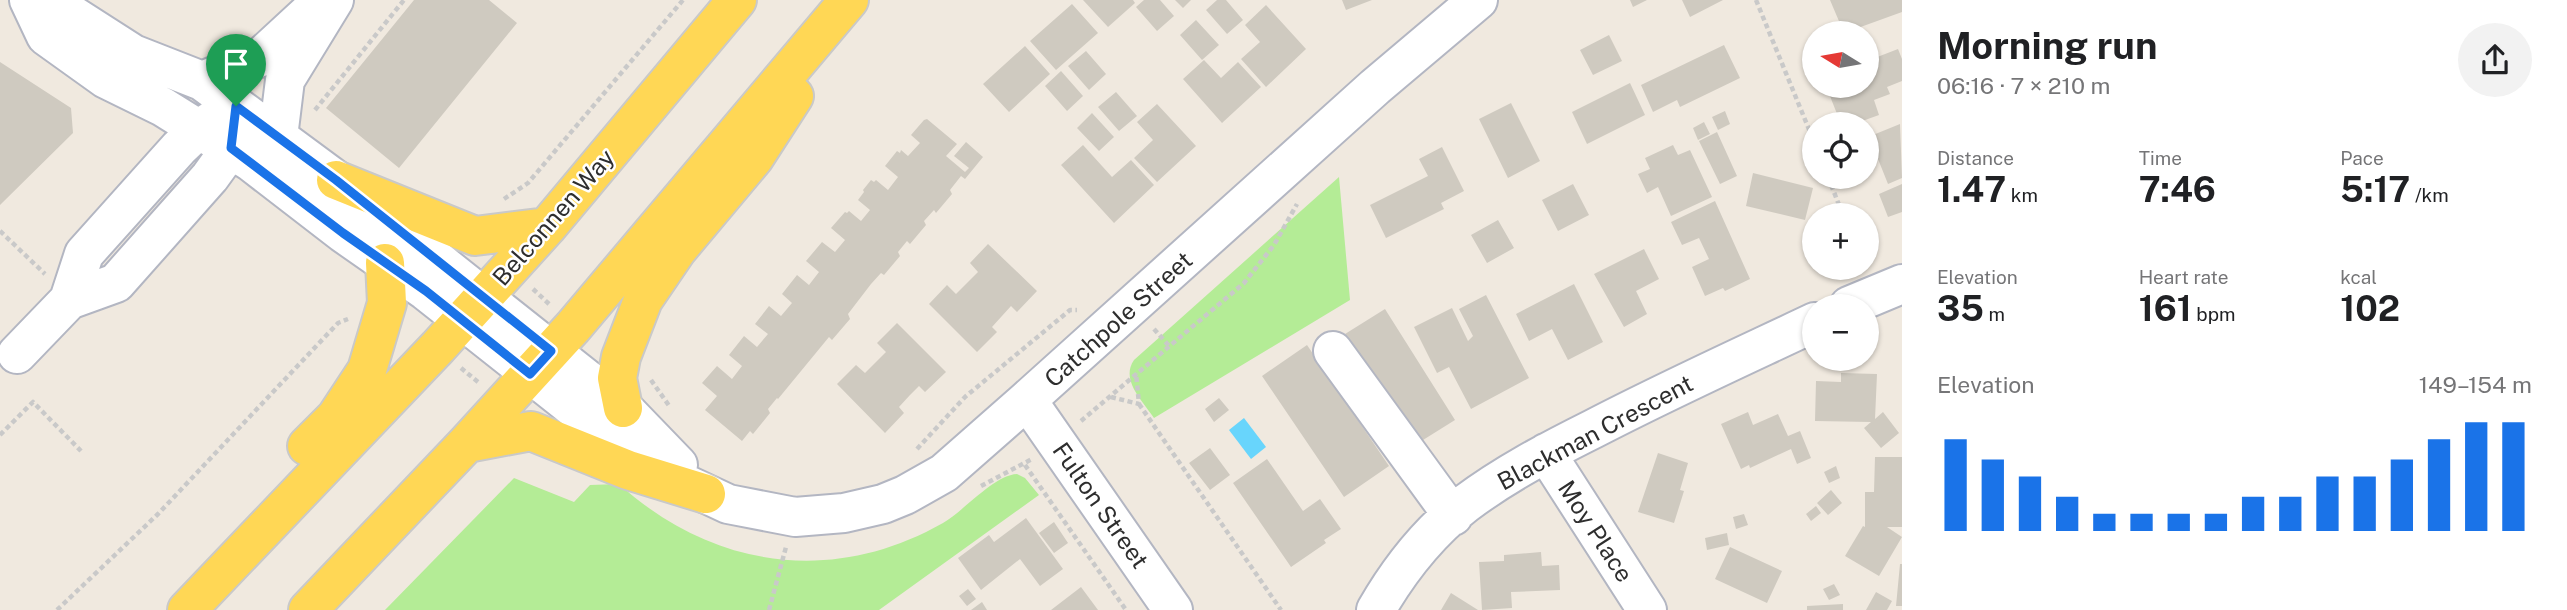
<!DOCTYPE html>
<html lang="en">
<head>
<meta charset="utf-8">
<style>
  :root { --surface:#fff; --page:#f2f2f2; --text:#202124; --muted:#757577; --accent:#1a73e8 }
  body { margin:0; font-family:"Public Sans",sans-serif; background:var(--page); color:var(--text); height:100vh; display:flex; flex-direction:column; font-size:26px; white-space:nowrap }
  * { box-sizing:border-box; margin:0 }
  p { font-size:23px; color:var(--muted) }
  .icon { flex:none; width:38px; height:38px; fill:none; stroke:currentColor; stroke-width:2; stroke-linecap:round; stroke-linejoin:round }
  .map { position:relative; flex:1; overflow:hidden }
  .details { display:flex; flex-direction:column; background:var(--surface); width:665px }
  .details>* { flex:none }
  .needle { width:46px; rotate:281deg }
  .fabs { position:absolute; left:1802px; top:21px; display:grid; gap:14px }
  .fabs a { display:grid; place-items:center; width:77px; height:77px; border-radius:50%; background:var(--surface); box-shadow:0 2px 5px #0004; font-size:35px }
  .pin { position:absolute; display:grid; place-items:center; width:60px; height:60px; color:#fff; margin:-72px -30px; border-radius:50% 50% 50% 0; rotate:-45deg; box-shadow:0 0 7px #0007 }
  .pin .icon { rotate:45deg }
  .round { display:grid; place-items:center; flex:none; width:74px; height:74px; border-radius:37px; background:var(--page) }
  .overview { display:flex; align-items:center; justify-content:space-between; height:119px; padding:0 35px }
  h1 { font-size:38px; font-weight:700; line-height:52px }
  .figures { display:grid; grid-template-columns:repeat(3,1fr); gap:10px; height:119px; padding:7px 35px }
  .figures div { display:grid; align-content:center }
  .figures b { font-size:35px; font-weight:700 }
  .figures small { font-size:19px; font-weight:400 }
  .figures p { font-size:19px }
  .chart { height:196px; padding:14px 35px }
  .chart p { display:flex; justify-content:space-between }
  .chart svg { width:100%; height:126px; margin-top:7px; stroke:var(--accent); stroke-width:6 }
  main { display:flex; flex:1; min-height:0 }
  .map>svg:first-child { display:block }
  .green { fill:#b4ec96 }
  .water { fill:#68d5fc }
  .building { fill:#cfcac0 }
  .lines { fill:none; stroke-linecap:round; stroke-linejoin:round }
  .minor-casing { stroke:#b3b6c2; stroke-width:42 }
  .major-casing { stroke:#c9c9c9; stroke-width:42 }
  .path { stroke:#c9c9c9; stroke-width:4.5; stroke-dasharray:5 3.5; stroke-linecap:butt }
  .minor { stroke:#fff; stroke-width:38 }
  .major { stroke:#ffd755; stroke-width:38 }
  .route-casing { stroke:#fff; stroke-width:14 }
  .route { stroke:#1a73e8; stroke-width:9 }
  .labels { text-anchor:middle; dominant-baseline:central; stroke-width:5; stroke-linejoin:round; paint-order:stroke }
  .street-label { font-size:24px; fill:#2e2e2e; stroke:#fff }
</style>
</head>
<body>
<main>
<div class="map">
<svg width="1902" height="610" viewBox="0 0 1902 610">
  <rect width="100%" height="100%" fill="#f0e9df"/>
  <path class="green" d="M1339 177 1350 300 1154 418C1143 401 1120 380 1134 360Z
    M1017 474 1025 478 1039 495 879 610H385L514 478 574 502 590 485 619 484C712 568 832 586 943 523 964 511 994 475 1017 474Z"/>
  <path class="water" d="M1244 418 1266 447 1251 459 1229 430Z"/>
  <path class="building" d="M414 0H489L517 23 399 168 326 108Z
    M1083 0H1133L1135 3 1108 27Z
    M1144 0H1160L1174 16 1157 31 1136 7Z
    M1175 0H1191L1183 8Z
    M1217 0H1226L1243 20 1227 34 1206 10Z
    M1342 0H1372L1346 10Z
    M1630 0H1647L1633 7Z
    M1682 0H1723L1690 17Z
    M1830 0H1902V12L1844 33Z
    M1072 4 1098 33 1056 70 1030 41Z
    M1266 5 1306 49 1266 87 1241 59 1260 42 1245 25Z
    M1196 20 1219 45 1202 60 1180 35Z
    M1609 35 1622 61 1593 75 1580 50Z
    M1724 45 1740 78 1680 107 1677 100 1653 112 1641 85Z
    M1025 46 1050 74 1009 112 983 84Z
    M1898 49 1902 59V81L1887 87 1890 94 1874 100 1879 115 1854 124H1841L1826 86H1867V61Z
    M1086 51 1106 74 1089 90 1068 66Z
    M1204 60 1221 78 1238 62 1261 87 1222 123 1183 79Z
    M0 62 71 108 73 133 0 205Z
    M1061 71 1083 96 1067 111 1045 86Z
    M1630 83 1645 115 1587 144 1572 112Z
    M1116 92 1137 116 1119 131 1098 107Z
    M1511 103 1540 161 1508 178 1479 119Z
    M1157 104 1196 146 1157 182 1134 158 1153 140 1137 122Z
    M1725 111 1730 124 1718 130 1712 117Z
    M1092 113 1114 137 1099 151 1077 128Z
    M927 119 957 144 946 156 965 172 969 168 954 156 966 142 983 157 965 179 961 176 950 190 952 194 936 213 934 210 924 221 926 225 910 244 907 241 898 252 900 256 884 275 881 273 871 284 848 314 850 319 832 340 829 337 778 399 777 398 768 409 770 413 753 434 750 431 742 441 705 410 717 396 702 383 717 366 732 379 742 366 729 355 744 336 757 347 768 334 755 324 769 306 781 316 792 303 782 294 797 275 809 285 819 272 806 261 822 242 835 252 845 240 831 228 845 212 847 213 849 211 861 221 870 210 858 200 864 192 863 190 871 180 874 182 876 180 888 190 898 177 885 166 897 151 900 153 901 150 908 156 920 143 911 135 924 120Z
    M1704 122 1710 134 1698 140 1693 128Z
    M1900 124 1902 178 1888 184 1878 159 1867 164 1868 137Z
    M1717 132 1737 176 1720 184 1699 141Z
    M1083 145 1112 177 1131 160 1154 185 1114 223 1061 165Z
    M1673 145 1678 155 1690 150 1712 197 1671 216 1658 187 1647 193 1638 174 1650 169 1645 158Z
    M1442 147 1464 191 1441 203 1444 209 1386 238 1370 205 1428 176 1419 159Z
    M1753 173 1813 188 1805 220 1746 206Z
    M1573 184 1589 215 1558 231 1542 200Z
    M1902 184V212L1888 217 1879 194Z
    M1715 201 1750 279 1725 291 1723 288 1705 296 1692 267 1709 259 1699 238 1682 245 1671 222Z
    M1498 220 1514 248 1487 263 1471 235Z
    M988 244 1037 291 1017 312 1011 306 992 327 997 332 977 352 929 304 947 285 956 294 978 272 970 263Z
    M1644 249 1659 279 1636 291 1647 314 1624 327 1594 274Z
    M1574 284 1603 342 1568 360 1552 329 1529 341 1516 314Z
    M1486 295 1529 378 1471 409 1449 367 1437 373 1414 327 1452 308 1468 341 1473 336 1459 309Z
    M1385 309 1455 420 1415 445 1345 334Z
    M897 323 946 372 925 392 919 386 910 395 899 407 904 413 885 433 837 384 856 365 865 373 886 352 877 343Z
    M1307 345 1389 466 1344 497 1262 376Z
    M1841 373 1877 374 1875 419 1883 412 1899 433 1881 448 1864 428 1871 422 1815 421 1816 381 1841 382Z
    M1219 398 1229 410 1214 422 1205 409Z
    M1748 412 1753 425 1778 414 1788 436 1800 431 1811 458 1797 464 1791 449 1750 468 1749 465 1741 469 1721 424Z
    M1210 448 1230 475 1210 490 1189 463Z
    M1658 453 1688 463 1680 490 1684 491 1674 523 1638 512Z
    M1875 457H1902V527H1887L1902 537 1879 576 1845 556 1863 526 1865 527V492H1874Z
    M1267 459 1303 511 1320 499 1341 529 1324 540 1326 543 1291 567 1233 483Z
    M1836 466 1840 478 1829 483 1824 472Z
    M1831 490 1842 503 1828 515 1817 503Z
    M1816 506 1821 513 1811 521 1806 514Z
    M1744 514 1748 525 1736 529 1733 517Z
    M1026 518 1063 569 1040 586 1020 559 981 590 958 558 989 535 994 542Z
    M1054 522 1068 543 1054 553 1039 533Z
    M1727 533 1729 545 1707 550 1705 538Z
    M1730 547 1782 571 1767 603 1715 579Z
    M1541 552 1542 566 1559 565 1560 590 1511 592 1512 608 1482 610 1479 562 1504 561V555Z
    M1900 564H1902V606H1896Z
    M1834 584 1840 595 1829 600 1823 589Z
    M1081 587 1098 610H1051Z
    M968 589 976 599 967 606 959 596Z
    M1876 592 1892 601 1887 610H1866Z
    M1451 593 1478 610H1441Z
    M982 602 987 610H971Z
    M1843 604V610H1807V606Z"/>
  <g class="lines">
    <defs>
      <path id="minor" d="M29 0 46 36 106 79 163 107 251 162 343 233 426 291 647 466 728 504 795 517 844 513 883 504 905 495 944 473 1027 400 1375 87 1478 0
        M29 0 66 11 133 54 202 81 336 180 623 408 678 465
        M202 81 261 57 313 9
        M278 137 285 80 334 0
        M69 300 84 254 179 148 199 129 219 116
        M1849 306 1902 284
        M1333 351 1453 516
        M17 354 69 300 116 283 210 177 231 148 234 122
        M1027 400 1173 610
        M1546 453 1647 610
        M1376 610C1399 570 1428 533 1465 504 1505 474 1549 451 1593 429 1666 391 1741 357 1815 322"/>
      <path id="major" d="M336 180 475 236 547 227
        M623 408 617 378 621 357 643 300 677 250 754 158 794 96
        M467 443 531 431 628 470 706 494
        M307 446 336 417 367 370 387 303 385 263
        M187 610 438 347 547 227 737 0
        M308 610 467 443 573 327 849 0"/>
    </defs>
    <use href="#minor" class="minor-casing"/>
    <use href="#major" class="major-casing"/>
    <path class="path" d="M1756 0 1815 144
      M315 110 404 0
      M1828 177 1843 215
      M504 199 528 183 683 0
      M0 231 45 274
      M533 289 549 304
      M1154 329 1170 347
      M461 368 478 382
      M651 380 670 407
      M1111 397 1139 404 1136 373
      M1139 404 1281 610
      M1081 421 1244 283 1274 245 1297 204
      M0 435 33 402 81 451
      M917 449 965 397 1070 310H1077
      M1025 465 1126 610
      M981 486 1032 459
      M57 610 158 514 338 323 348 319
      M769 610 786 547"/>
    <use href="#minor" class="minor"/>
    <use href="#major" class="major"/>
  </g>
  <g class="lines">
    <defs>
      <path id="route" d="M236 106 336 180 551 351 530 374 426 291 343 233 231 148Z"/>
    </defs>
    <use href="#route" class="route-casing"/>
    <use href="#route" class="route"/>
  </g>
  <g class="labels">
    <g class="street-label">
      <text transform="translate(553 217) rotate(-49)">Belconnen Way</text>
      <text transform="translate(1118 319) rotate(-42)">Catchpole Street</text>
      <text transform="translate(1595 432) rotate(-28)">Blackman Crescent</text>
      <text transform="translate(1101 505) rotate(55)">Fulton Street</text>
      <text transform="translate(1596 531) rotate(57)">Moy Place</text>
    </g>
  </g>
</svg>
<div class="fabs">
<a><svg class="needle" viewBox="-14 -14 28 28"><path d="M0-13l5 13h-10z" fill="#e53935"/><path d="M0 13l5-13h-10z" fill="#757577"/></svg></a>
<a><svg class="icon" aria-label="locate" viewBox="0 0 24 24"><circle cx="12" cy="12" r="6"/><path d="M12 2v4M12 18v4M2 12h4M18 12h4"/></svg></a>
<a>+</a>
<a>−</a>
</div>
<div class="pin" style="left:236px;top:106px;background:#1e9e55"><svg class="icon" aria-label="arrive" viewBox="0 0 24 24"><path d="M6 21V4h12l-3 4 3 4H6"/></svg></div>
</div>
<section class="details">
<div class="overview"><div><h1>Morning run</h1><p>06:16 · 7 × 210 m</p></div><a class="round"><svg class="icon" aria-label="share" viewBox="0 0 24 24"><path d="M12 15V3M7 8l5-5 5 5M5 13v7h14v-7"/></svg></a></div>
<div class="figures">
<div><p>Distance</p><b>1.47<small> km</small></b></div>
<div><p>Time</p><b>7:46</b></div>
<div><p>Pace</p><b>5:17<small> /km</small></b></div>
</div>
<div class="figures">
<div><p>Elevation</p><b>35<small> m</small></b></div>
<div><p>Heart rate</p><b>161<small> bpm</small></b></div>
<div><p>kcal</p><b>102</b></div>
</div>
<div class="chart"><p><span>Elevation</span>149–154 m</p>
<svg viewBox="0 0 160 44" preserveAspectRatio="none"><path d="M5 44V12M15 44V19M25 44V25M35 44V32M45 44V38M55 44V38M65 44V38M75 44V38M85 44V32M95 44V32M105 44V25M115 44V25M125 44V19M135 44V12M145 44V6M155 44V6"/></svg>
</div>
</section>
</main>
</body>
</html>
